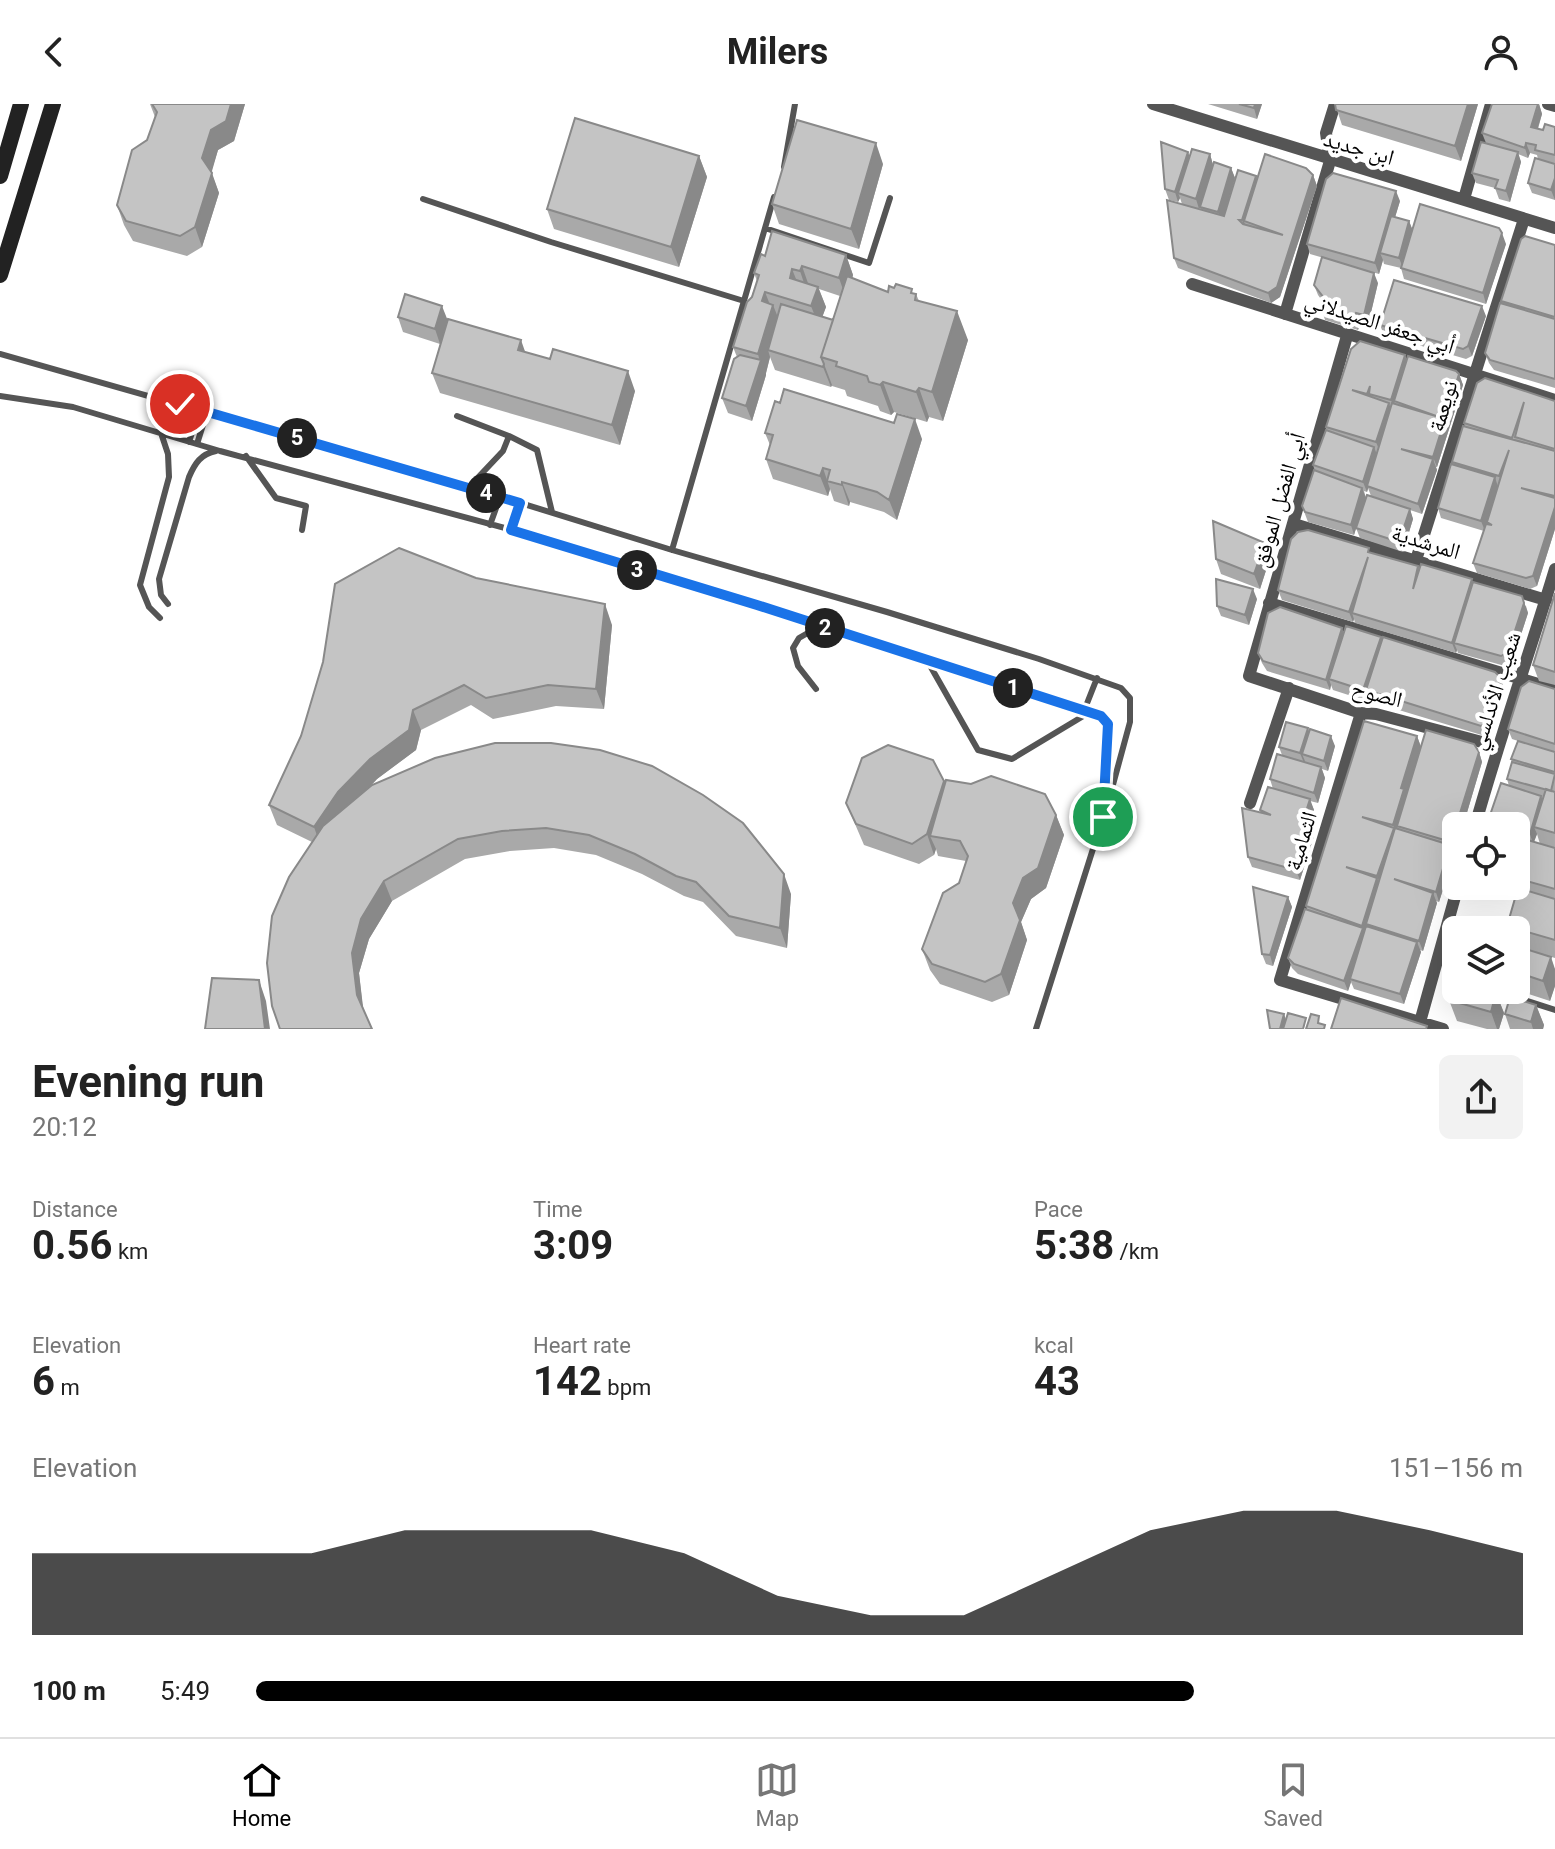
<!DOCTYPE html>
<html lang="en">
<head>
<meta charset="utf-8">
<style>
  :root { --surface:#fff; --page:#f2f2f2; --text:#222; --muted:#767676; --line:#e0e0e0; --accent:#000 }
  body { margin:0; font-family:Roboto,"Noto Naskh Arabic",sans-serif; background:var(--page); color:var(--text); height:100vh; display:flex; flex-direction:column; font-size:30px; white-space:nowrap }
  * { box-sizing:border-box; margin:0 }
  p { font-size:26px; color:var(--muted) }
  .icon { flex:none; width:44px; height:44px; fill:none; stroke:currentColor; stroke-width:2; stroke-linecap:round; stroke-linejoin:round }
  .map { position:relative; height:925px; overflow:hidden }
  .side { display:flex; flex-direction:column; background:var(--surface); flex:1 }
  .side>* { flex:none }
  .fabs { position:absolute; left:1442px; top:708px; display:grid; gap:16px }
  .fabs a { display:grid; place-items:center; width:88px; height:88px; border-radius:12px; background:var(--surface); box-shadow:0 8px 32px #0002; font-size:40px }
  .pin { position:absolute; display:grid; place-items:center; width:68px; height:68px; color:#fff; margin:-34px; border:4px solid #fff; border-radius:50%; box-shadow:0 2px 8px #0007 }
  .km { position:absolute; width:40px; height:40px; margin:-20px; border-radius:50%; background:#222; color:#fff; font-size:22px; line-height:40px; text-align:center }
  .round { display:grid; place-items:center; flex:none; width:84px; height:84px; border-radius:12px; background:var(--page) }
  .summary { display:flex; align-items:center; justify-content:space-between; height:136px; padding:0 32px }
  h1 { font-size:44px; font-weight:700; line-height:60px }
  .metrics { display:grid; grid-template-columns:repeat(3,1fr); gap:12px; height:136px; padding:8px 32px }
  .metrics div { display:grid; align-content:center }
  .metrics b { font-size:40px; font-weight:700 }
  .metrics small { font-size:22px; font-weight:400 }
  .metrics p { font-size:22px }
  .chart { height:224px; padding:16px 32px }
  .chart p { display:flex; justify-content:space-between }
  .chart svg { width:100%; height:144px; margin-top:8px; fill:var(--accent); opacity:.7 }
  ul { padding:0 32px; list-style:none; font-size:26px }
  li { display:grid; grid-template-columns:128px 96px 1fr; align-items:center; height:60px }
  li i { height:20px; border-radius:10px; background:var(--accent) }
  header { display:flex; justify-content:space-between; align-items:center; height:104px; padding:0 32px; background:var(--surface); font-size:36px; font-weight:700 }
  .menu { display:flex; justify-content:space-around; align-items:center; height:112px; border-top:2px solid var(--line); background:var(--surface); font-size:22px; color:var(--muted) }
  .menu a { display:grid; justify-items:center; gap:4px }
  .menu .active { color:var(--accent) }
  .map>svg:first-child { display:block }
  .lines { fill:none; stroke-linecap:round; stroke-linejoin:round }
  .lane { stroke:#555; stroke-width:6 }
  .street { stroke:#555; stroke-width:12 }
  .secondary { stroke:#222; stroke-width:16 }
  .wall { fill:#a9a9a9; fill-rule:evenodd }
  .shaded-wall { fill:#898989 }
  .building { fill:#c4c4c4; stroke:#898989; stroke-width:2 }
  .route-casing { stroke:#fff; stroke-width:16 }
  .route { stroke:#1a73e8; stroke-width:10 }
  .labels { text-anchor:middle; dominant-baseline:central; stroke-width:8; stroke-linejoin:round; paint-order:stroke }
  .street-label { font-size:22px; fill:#000; stroke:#fff }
</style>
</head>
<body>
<header><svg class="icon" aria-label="back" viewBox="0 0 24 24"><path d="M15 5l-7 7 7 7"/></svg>Milers<svg class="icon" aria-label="person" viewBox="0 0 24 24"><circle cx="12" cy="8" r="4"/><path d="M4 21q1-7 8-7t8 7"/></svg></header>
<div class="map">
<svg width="1555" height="925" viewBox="0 0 1555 925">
  <rect width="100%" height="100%" fill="#fff"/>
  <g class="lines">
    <path class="lane" d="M784 63 795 0
      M423 95 551 138 744 197
      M765 124 869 159 890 94
      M0 250 469 383 672 446 887 508 1039 555 1121 584 1130 594V618L1111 688 1036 925
      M0 292 73 303 220 347 512 426 757 501 1101 612 1108 620 1104 702
      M457 312 509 332
      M189 338 199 306
      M197 340 207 308
      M246 352 276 394 306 402 302 426
      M469 383 503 347 509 332 537 346 552 408
      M490 421 500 393
      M511 426 520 399
      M672 446 774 93
      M168 500 161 491 159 475 189 373C195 359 201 350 216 347
      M160 514 149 503 140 481 169 373 168 350 161 329
      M928 558 978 646 1012 655 1090 608
      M816 585 798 562 793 544 799 534 820 522
      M1084 607 1097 574
      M1493 886 1555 906"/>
    <path class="street" d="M1153 0 1555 124
      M1548 0 1555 2
      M1464 95 1491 0
      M1192 180 1555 296
      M1285 210 1330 57 1326 29 1335 0
      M1347 232 1249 572 1361 609 1376 610 1497 642
      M1294 420 1546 496
      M1416 456 1524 115
      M1269 499 1555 585
      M1361 609 1280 876 1443 925
      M1250 699 1289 584
      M1475 722C1499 636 1529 551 1555 465
      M1420 918 1458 782"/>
    <path class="secondary" d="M0 72 21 0
      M0 171 53 0"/>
  </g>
  <path class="wall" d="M150 0H245L234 37 218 46 211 68 219 89 202 143 187 152 133 137 124 121 117 101 147 36 155 13Z
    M1208 0H1262L1257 15Z
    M1335 0H1478L1461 57 1342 21Z
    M1539 0 1542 10 1538 25 1543 26 1555 23V96L1532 89 1528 79 1538 55 1537 51 1530 49 1528 54 1518 50 1521 58 1510 98 1499 95 1495 84 1476 79 1472 69 1486 39 1482 29Z
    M1210 50 1213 61 1231 64 1235 74 1223 112 1257 75 1313 71 1317 82 1280 193 1271 199 1178 164 1174 154 1201 106 1200 103 1199 105 1182 100 1180 94 1178 98 1169 96 1165 85 1190 53Z
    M699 52 707 73 679 163 554 125 547 105Z
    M883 60 859 145 779 120 772 100Z
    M1400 97 1395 113 1409 117 1412 125 1506 140 1486 200 1404 175 1401 164 1384 160 1383 156 1379 170 1310 150 1307 140Z
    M1555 141V284L1494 266 1489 259 1485 249 1502 200 1501 197Z
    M846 151 853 171 852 175 888 188 916 190 919 197 968 236 943 317 929 313 927 318 894 308 891 311 880 307 878 302 847 292 845 286 832 282V281L831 283 775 266 770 253 766 269V271L752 317 728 309 722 294 737 253 733 243 757 177 754 169 765 152ZM819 185 840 192 833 216 822 213 826 203Z
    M1378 179 1368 221 1360 220 1358 226 1325 216 1322 206 1323 198 1318 191 1314 181Z
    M1486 212 1472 252 1466 255 1384 231 1380 221Z
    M398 213 448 216 525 248 635 287 620 341 440 289 432 269 440 240 403 228Z
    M1405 251 1407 257 1459 270 1463 281 1437 363H1436L1437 366 1422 410 1410 406 1413 415 1403 448 1360 434 1356 424 1354 431 1308 418 1302 402 1315 367 1313 361 1327 326 1326 323ZM1368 384 1371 392 1366 394 1364 387 1367 388Z
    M1555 297V425L1537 482 1530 485 1477 469 1473 459 1484 427 1441 414 1438 404 1453 361 1452 358 1465 323 1464 319Z
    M765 329 922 335 897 416 884 408 850 398 849 402 834 397 830 385 828 392 773 375 766 355 770 341Z
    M1265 439 1270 454 1260 485 1221 470 1216 455Z
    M1371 449 1418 462 1419 465 1473 479 1526 502 1528 509 1512 558 1505 562 1458 549 1457 546 1456 549 1355 519 1354 515 1353 518 1282 496 1278 486Z
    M476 474 612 521 604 605 556 602 493 615 471 601 421 626 416 646 377 675 371 682 435 654 791 790 787 844 736 832 703 798 684 792 642 770 596 751 554 744 510 747 465 755 392 797 369 835 359 869 363 906 280 925 312 738 277 721 269 701Z
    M1555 489V581L1539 577 1533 561Z
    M1257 495 1249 521 1221 512 1217 502Z
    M1344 529 1381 533 1382 536 1504 584 1491 629 1485 632 1369 597 1368 594 1367 597 1333 586 1331 581 1330 586 1267 567 1262 559 1258 549Z
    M1555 585V854L1521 844 1555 865V882L1550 897 1516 886V826H1509L1507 822 1518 786 1516 782V722H1490L1488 717 1509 682 1507 675 1512 658 1511 655 1518 637 1512 635 1508 625ZM1537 730 1540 740 1534 738Z
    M1309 628 1335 642 1328 667 1322 665 1325 674 1318 699 1310 697 1314 706 1309 721 1311 722 1314 732 1300 776 1252 763 1248 753 1261 709 1260 706 1273 685 1270 675 1282 651 1279 643Z
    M1417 632 1421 643 1479 648 1482 658 1463 722H1456L1455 748 1453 747 1454 751 1439 798 1436 797 1437 799 1423 847 1420 846 1421 848 1404 900 1354 885 1351 878 1348 887 1298 870 1292 864 1288 854 1307 805 1306 802Z
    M945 681 1056 711 1064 731 1046 784 1031 795 1021 818 1027 836 1009 891 992 898 940 880 930 866 922 845 959 779 966 757 938 752 936 745 934 751 919 760 864 741 846 699Z
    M1288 793 1292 803 1273 862 1266 860 1262 850Z
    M1496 889 1504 909 1499 925H1487L1457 917 1449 896Z
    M1536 901 1544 921 1543 925H1510L1505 910Z"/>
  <path class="shaded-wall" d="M231 0H245L234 37 218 46 210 74 202 54 211 26Z
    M1255 0H1262L1257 15 1254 4Z
    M1468 0H1478L1461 57 1455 42Z
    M1539 0 1542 10 1535 33 1531 23Z
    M876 39 883 60 859 145 851 125Z
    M1526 39 1530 49 1528 54 1525 44Z
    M1188 48 1192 59 1178 89 1180 94 1178 98 1175 88Z
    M1518 48 1521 58 1510 98 1506 87Z
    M1210 50 1213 61 1199 105 1196 95Z
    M699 52 707 73 679 163 671 143Z
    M1231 64 1235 74 1222 118 1218 108Z
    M212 69 219 89 202 143 195 123Z
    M1313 71 1317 82 1280 193 1271 199 1268 189Z
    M1256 72 1259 82 1244 117 1246 124V127L1242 116Z
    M1555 74V96L1551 86Z
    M1396 87 1400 97 1384 150 1380 149 1383 156 1379 170 1375 159Z
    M1409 117 1413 127 1403 164 1399 154Z
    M1502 129 1506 140 1486 200 1483 189Z
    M846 151 853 171 846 194 839 174Z
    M802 162 809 182 807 188 800 167Z
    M792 165 800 185 790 174Z
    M1374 169 1378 179 1368 221 1364 211Z
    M818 183 826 203 819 222 811 202Z
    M765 188 772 206 773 201 781 221 768 246 770 253 766 269V271L752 317 746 302 760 258 758 250 762 197Z
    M442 202 448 217 440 240 435 225Z
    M1482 202 1486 212 1472 252 1468 242Z
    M957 207 968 236 943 317 932 288Z
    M1356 209 1360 220 1358 226 1354 215Z
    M521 236 528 256 518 246Z
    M1405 251 1408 262 1394 297 1396 303 1395 306 1391 296Z
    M824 260 832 281 831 283 823 263Z
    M628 267 635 287 620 341 612 321Z
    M1459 270 1463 281 1437 363 1433 353Z
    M883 278 894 308 891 311 880 281Z
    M919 284 929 313 927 318 916 288Z
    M1389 299 1392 309 1380 348 1376 338Z
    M915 315 922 335 897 416 889 396Z
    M1374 343 1378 353 1367 388 1363 378Z
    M1433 355 1437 366 1422 410 1418 400Z
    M823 364 830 385 828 392 820 372Z
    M1495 373 1498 383 1485 427 1481 417Z
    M842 378 850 398 849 402 842 381Z
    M1362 384 1366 394 1354 431 1351 421Z
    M1555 403V425L1537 482 1533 472Z
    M1410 405 1413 415 1403 448 1399 438Z
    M1265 439 1270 454 1260 485 1254 470Z
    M1368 453 1352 509 1354 515 1353 518 1349 508Z
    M1472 475 1475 486 1454 539 1457 546 1456 549 1452 539Z
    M1253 485 1257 495 1249 521 1245 511Z
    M1522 492 1528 509 1512 558 1508 548Z
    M605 500 612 521 604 605 596 585Z
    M1342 524 1346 534 1329 575 1331 581 1330 586 1326 576Z
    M1381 533 1384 543 1366 586 1368 594 1367 597 1363 586Z
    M1501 574 1504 584 1491 629 1487 618Z
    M413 606 421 626 416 646 377 675 345 708 321 743 314 723 338 688Z
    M1308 624 1311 634 1302 650 1305 657 1304 659 1300 649Z
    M1331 632 1335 642 1328 667 1324 657Z
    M1417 632 1421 643 1397 722 1398 726 1397 731 1393 721 1401 684Z
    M1479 648 1482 658 1463 722H1456Z
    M1321 663 1325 674 1318 699 1314 689Z
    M944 677 951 697 930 732 936 745 934 751 927 730Z
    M1541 692 1545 702 1534 723 1537 730 1533 740 1530 730Z
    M1310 695 1314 706 1306 730 1302 720Z
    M1056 711 1064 731 1046 784 1031 795 1021 818 1027 836 1009 891 1001 870 1013 799 1023 774Z
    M1311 722 1314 732 1300 776 1296 766Z
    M1456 722V745L1455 748 1451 738Z
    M1394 724 1397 734 1381 782 1377 772Z
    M1521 736 1524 746 1516 770V749Z
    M1450 741 1454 751 1439 798 1436 788Z
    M784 770 791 790 787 844 780 824Z
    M1377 774 1381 784 1366 820 1368 825 1366 832 1362 822Z
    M384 777 392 797 369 835 359 869 364 911 357 891 352 849 361 815Z
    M1433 789 1437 799 1423 847 1419 837Z
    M1288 793 1292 803 1273 862 1270 851Z
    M1363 824 1366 835 1350 875 1351 878 1348 887 1344 877Z
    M1417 838 1421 848 1404 900 1400 890Z
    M1551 853 1555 865V882L1550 897 1543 877Z
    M259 876 266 897 270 925H265Z
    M1496 889 1504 909 1499 925H1497L1491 908Z
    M1536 901 1544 921 1543 925H1533L1531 918Z
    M1284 910 1288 921 1287 925H1280Z"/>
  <path class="building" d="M152 0H231L226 17 211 26 202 54 212 69 195 123 180 132 126 117 117 101 132 46 147 36 157 8Z
    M1239 0H1255L1254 4Z
    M1335 0H1468L1455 42 1336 6Z
    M1492 0H1538L1531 23 1543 26 1545 20 1555 23V51L1535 46 1536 41 1526 39 1525 44 1482 29Z
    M575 14 699 52 671 143 547 105Z
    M797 16 876 39 851 125 772 100Z
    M1161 38 1188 48 1175 88 1165 85Z
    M1481 38 1518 48 1506 87 1495 84 1498 76 1472 69Z
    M1192 45 1210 50 1196 95 1178 89Z
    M1265 50 1306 64 1313 71 1277 183 1268 189 1174 154 1167 96 1224 112 1238 66 1256 72 1242 116H1239L1243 120 1283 131 1244 117Z
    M1535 54 1555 60V74L1551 86 1528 79Z
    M1214 58 1231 64 1218 108 1200 103Z
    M1333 69 1396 87 1375 159 1307 140 1326 75Z
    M1420 100 1499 124 1502 129 1483 189 1401 164Z
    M1391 112 1409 117 1399 154 1380 149Z
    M772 127 846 151 839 174 802 162 800 167 792 165 790 174 818 183 811 202 765 188 762 197 773 201 758 250 733 243 747 198 752 193 759 171 754 169 761 150 765 152Z
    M1525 132 1555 141V213L1501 197 1521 135Z
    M1322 153 1374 169 1364 211 1356 209 1354 215 1322 206 1324 194 1314 181Z
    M847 172 888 188 889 182 894 184 896 180 912 185 911 189 916 190 915 196 957 207 932 288 919 284 916 288 883 278 880 281 869 278 867 272 836 262 837 258 821 253Z
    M1394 176 1482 202 1468 242 1463 245 1380 221Z
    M405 190 442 202 435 225 398 213Z
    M1500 199 1555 215V275L1490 256 1485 249Z
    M781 200 833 216 821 253 824 260 823 263 768 246Z
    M448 215 521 236 518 246 550 255 553 245 628 267 612 321 432 269Z
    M1360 237 1405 251 1391 296 1369 290 1370 282 1367 290 1352 286 1389 299 1376 338 1326 323 1351 245Z
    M740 251 761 256 746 302 722 294 734 255Z
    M1408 252 1456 267 1459 270 1433 353 1401 345 1433 355 1418 400 1367 382 1392 299 1439 313 1394 297Z
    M1485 274 1555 297V345L1515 333 1524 298 1512 334 1464 319 1477 279Z
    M784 285 894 319 897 310 915 315 889 396 877 388 842 378V381L827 377 830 366 823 364 820 372 766 355 773 331 765 329 775 297 780 299Z
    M1463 322 1555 347V392L1521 384 1555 394V403L1533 472 1526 474 1473 459 1486 420 1492 421 1487 418 1509 346 1499 372 1452 358Z
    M1326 326 1374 343 1363 378 1313 361Z
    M1451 360 1495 373 1481 417 1438 404Z
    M1314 366 1362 384 1351 421 1305 408 1302 402Z
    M1367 391 1410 405 1399 438 1356 424Z
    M1213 417 1265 439 1254 470 1216 455Z
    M1308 426 1369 444 1368 448 1418 462 1413 485 1421 460 1472 475 1452 539 1352 509 1368 453 1349 508 1278 486 1291 435 1298 428Z
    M399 444 476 474 605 500 596 585 548 581 486 594 464 581 413 606 409 626 370 655 338 688 314 723 269 701 301 632 323 558 335 480Z
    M1216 475 1253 485 1245 511 1217 502Z
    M1473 478 1522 492 1524 499 1508 548 1501 552 1454 539Z
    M1555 489V568L1533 561Z
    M1280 503 1342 524 1326 576 1263 557 1258 549 1268 509Z
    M1346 522 1381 533 1363 586 1329 575Z
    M1383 533 1495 568 1501 574 1487 618 1481 622 1366 586Z
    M1529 577 1555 585V640L1508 625 1521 583Z
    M1364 617 1417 632 1401 684 1404 685 1393 721 1362 713 1394 724 1377 772 1346 763 1377 774 1362 822 1306 802Z
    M1286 618 1308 624 1300 649 1279 643Z
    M1310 625 1331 632 1324 657 1302 650Z
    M1426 626 1474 640 1479 648 1451 738 1397 722Z
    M1518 637 1555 648V668L1511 655Z
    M495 639H551L600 646 652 662 703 691 743 719 784 770 780 824 729 812 696 778 676 772 635 750 589 731 546 724 502 727 458 735 384 777 361 815 352 849 357 891 372 925H280L272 902 267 859 272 812 289 773 323 722 372 681 435 654Z
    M888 641 933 656 944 677 927 730 912 740 856 720 846 699 862 654Z
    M1277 650 1321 663 1314 689 1270 675Z
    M1512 658 1555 670 1551 687 1507 675Z
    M991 672 1045 690 1056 711 1038 764 1023 774 1013 799 1020 816 1001 870 985 878 932 860 922 845 943 789 959 779 968 752 960 737 930 732 946 676 971 680Z
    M1501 679 1541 692 1530 730 1516 726V722H1504L1488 717Z
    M1268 683 1310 695 1302 720 1311 722 1296 766 1248 753 1242 704 1271 711 1260 706Z
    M1546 685 1555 688V729L1534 723Z
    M1395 724 1450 741 1436 788 1394 775 1433 789 1419 837 1366 820Z
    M1516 734 1521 736 1516 749Z
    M1524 735 1555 744V785L1516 774V763Z
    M1253 783 1288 793 1270 851 1262 850Z
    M1518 784 1555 795V836L1507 822Z
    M1305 805 1363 824 1344 877 1294 860 1288 854Z
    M1366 822 1417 838 1400 890 1350 875Z
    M1516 842 1551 853 1543 877 1516 868Z
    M212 874 259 876 265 925H205Z
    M1454 878H1456V886H1484L1496 889 1491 908 1449 896Z
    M1510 893 1536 901 1531 918 1505 910Z
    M1341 894 1427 922 1426 925H1331Z
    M1267 906 1284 910 1280 925H1270Z
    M1288 909 1306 914 1303 925H1283Z
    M1311 910 1319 912 1318 919 1325 921 1324 925H1306Z"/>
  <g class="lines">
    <defs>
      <path id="route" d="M180 300 520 399 511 426 757 501 1101 612 1108 620 1103 713"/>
    </defs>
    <use href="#route" class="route-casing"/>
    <use href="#route" class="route"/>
  </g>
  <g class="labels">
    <g class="street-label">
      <text transform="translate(1359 44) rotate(16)">ابن جديد</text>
      <text transform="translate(1380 219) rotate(18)">أبي جعفر الصيدلاني</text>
      <text transform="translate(1443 302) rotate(-73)">نويعمة</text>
      <text transform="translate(1279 396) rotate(-74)">أبي الفضل الموفق</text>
      <text transform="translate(1426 438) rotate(17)">المرشدية</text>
      <text transform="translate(1495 587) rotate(-72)">شعيب الأندلسي</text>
      <text transform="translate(1377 590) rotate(14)">الصوح</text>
      <text transform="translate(1301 737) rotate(-73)">الثمامية</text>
    </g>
  </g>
</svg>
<div class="fabs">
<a><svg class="icon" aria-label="locate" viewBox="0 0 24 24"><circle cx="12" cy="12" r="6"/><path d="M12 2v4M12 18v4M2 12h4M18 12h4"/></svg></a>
<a><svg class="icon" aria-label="layers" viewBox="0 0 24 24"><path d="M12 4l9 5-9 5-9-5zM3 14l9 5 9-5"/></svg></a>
</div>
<div class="pin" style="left:1103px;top:713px;background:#1e9e55"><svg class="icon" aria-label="arrive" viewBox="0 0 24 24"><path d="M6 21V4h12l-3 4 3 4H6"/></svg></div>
<div class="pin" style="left:180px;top:300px;background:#d93025"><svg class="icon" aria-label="check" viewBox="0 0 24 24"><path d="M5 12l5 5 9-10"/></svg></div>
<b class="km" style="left:1013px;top:584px">1</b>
<b class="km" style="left:825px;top:524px">2</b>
<b class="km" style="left:637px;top:466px">3</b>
<b class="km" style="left:486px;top:389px">4</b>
<b class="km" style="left:297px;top:334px">5</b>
</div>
<section class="side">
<div class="summary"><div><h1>Evening run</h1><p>20:12</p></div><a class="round"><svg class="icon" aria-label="share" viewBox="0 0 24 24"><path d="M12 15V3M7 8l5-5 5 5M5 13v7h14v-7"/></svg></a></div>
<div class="metrics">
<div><p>Distance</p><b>0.56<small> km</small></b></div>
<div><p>Time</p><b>3:09</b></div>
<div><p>Pace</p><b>5:38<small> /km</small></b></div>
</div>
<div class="metrics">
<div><p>Elevation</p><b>6<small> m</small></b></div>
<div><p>Heart rate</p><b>142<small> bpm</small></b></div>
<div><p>kcal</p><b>43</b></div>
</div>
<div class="chart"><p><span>Elevation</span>151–156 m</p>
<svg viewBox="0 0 160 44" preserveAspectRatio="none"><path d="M0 44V19L10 19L20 19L30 19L40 12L50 12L60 12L70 19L80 32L90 38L100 38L110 25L120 12L130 6L140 6L150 12L160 19V44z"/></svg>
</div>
<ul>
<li><b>100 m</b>5:49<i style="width:74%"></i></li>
</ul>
</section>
<nav class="menu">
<a class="active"><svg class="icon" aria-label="home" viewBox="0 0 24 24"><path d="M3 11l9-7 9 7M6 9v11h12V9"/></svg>Home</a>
<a><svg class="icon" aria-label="map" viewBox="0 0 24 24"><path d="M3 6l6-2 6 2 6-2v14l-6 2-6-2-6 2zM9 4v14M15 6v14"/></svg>Map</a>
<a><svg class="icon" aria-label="saved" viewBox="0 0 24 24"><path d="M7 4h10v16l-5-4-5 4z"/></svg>Saved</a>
</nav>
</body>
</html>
